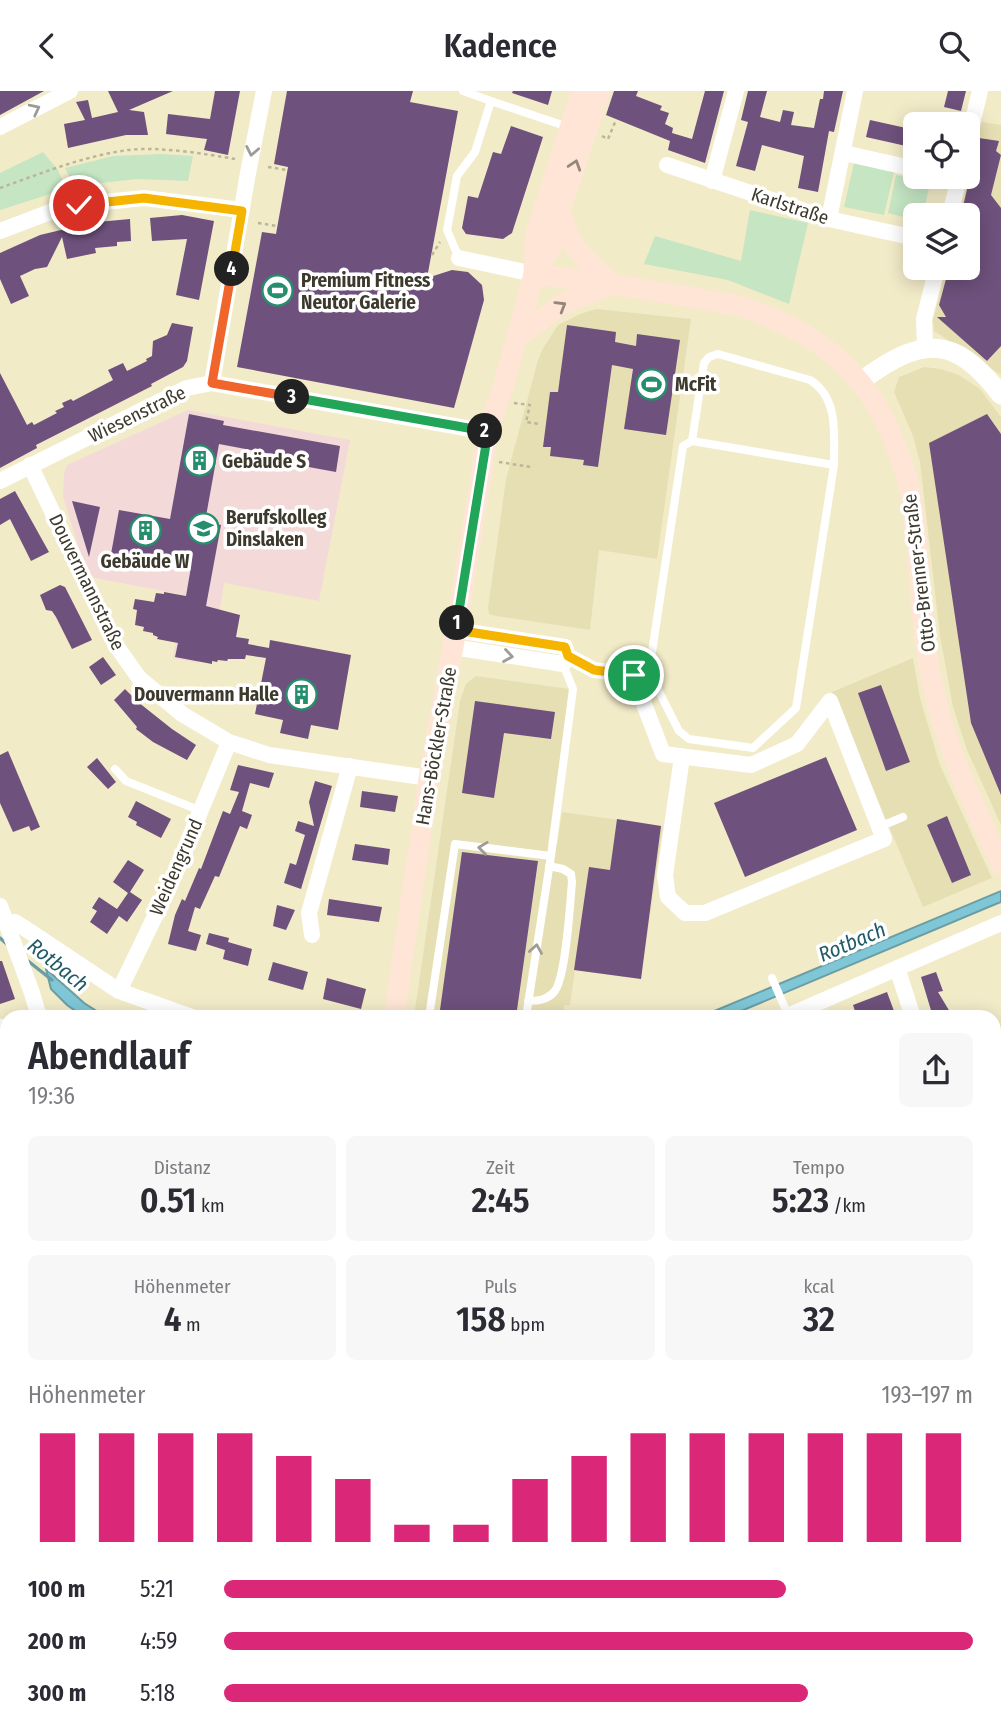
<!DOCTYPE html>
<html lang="de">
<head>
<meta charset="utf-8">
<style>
  :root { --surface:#fff; --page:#f7f7f7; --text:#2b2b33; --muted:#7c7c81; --accent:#db2777 }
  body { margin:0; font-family:"Fira Sans Condensed",sans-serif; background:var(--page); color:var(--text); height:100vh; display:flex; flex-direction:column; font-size:26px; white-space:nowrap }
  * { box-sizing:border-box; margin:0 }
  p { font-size:23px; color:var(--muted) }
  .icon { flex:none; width:38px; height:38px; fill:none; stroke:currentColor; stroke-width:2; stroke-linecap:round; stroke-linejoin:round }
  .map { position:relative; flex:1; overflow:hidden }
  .drawer { position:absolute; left:0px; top:919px; width:1001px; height:726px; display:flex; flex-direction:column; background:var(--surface); border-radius:21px 21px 0 0; box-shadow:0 4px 18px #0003 }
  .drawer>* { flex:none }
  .controls { position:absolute; left:903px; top:21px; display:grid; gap:14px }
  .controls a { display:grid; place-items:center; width:77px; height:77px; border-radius:10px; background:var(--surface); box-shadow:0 4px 18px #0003; font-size:35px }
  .pin { position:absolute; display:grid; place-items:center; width:60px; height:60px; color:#fff; margin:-30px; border:4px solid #fff; border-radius:50%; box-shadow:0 2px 7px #0007 }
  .km { position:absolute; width:35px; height:35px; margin:-18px; border-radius:50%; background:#222; color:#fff; font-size:19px; line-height:35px; text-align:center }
  .round { display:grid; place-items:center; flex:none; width:74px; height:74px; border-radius:10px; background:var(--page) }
  .head { display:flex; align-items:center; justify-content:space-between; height:119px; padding:0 28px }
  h1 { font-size:38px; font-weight:600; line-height:52px }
  .metrics { display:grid; grid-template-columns:repeat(3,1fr); gap:10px; height:119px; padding:7px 28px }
  .metrics div { display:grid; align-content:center; border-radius:10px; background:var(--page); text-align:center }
  .metrics b { font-size:35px; font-weight:600 }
  .metrics small { font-size:19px; font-weight:400 }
  .metrics p { font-size:19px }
  .chart { height:196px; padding:14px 28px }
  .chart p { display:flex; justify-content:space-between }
  .chart svg { width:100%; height:126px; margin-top:7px; stroke:var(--accent); stroke-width:6 }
  ul { padding:0 28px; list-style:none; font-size:23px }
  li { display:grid; grid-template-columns:112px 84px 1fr; align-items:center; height:52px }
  li i { height:18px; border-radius:9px; background:var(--accent) }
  header { display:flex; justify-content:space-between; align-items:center; height:91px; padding:0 28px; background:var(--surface); font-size:32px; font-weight:600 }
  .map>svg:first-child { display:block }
  .built { fill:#e7dfb4 }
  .education { fill:#f4d9d9 }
  .green { fill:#c5e5c3 }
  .water { fill:#7fc7d7; stroke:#6b9da4; stroke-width:2 }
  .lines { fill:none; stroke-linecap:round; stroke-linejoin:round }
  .stream { stroke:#6b9da4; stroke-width:3.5 }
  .building { fill:#6e517c }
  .path { stroke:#bbb599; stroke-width:2.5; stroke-dasharray:3.5 3.5; stroke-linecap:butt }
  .service { stroke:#fff; stroke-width:8 }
  .minor { stroke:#fff; stroke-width:16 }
  .tertiary { stroke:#fff; stroke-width:19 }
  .secondary { stroke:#fee5d5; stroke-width:21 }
  .oneway { stroke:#9e9c96 }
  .oneway2 { stroke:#948779 }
  .split-1-casing { stroke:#fff; stroke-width:14 }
  .split-2-casing { stroke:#fff; stroke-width:14 }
  .split-3-casing { stroke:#fff; stroke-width:14 }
  .split-4-casing { stroke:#fff; stroke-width:14 }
  .split-5-casing { stroke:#fff; stroke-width:14 }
  .split-1 { stroke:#f5b400; stroke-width:9 }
  .split-2 { stroke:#22a559; stroke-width:9 }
  .split-3 { stroke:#22a559; stroke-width:9 }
  .split-4 { stroke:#f0652b; stroke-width:9 }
  .split-5 { stroke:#f5b400; stroke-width:9 }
  .labels { text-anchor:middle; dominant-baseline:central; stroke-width:7; stroke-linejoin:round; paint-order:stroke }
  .street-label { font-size:19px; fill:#3d3a2d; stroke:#fff }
  .poi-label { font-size:19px; font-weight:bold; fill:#3d3a2d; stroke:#fff; text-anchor:start }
  .water-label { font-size:21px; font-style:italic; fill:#1f5b67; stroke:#fff }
</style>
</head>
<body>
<header><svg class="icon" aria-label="back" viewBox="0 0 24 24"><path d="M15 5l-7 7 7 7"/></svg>Kadence<svg class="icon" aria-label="search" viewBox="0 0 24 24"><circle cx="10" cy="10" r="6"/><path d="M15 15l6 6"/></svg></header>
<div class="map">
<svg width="1001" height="1644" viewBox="0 0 1001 1644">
  <rect width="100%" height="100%" fill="#f2ebc8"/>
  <path class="built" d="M982 31 1001 34V284L934 240 933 229 946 177H968V124H959Z
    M596 218 691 228 657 468 599 459 590 539 496 525 489 523 488 517 506 388 538 269 542 259 558 234 580 223Z
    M924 276 941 278 959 284 980 298 1001 326V734L967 659 953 616 940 545 920 371 913 345 894 301 899 286Z
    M913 567 920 607 940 674 992 787 923 816 832 601Z
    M476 585 570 598 548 753 557 754 562 721 663 735 641 888 575 879 570 914H564L563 926H414L460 610 466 593Z
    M1001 1516V1590L994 1547V1521Z"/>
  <path class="education" d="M188 319 350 349 319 510 224 492 216 542 204 540 198 572 173 567 184 504 95 487 86 480 63 406 64 382 67 374Z"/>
  <path class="green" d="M43 61 58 79 66 98 0 119V82Z
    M161 63 193 65 188 90 137 88 74 95 65 77 113 65Z
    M854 72 894 81 884 124 844 116Z
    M896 84 930 92 923 124H915V129L888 122Z
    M750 119 808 132 789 213 728 189 644 173 655 145 741 170Z
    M0 947 7 948V1304H0Z
    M578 1638H647L649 1644H580Z"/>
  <path class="water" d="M1001 800V811L991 815 727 926H700Z
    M46 878 84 912 106 926H84L67 914 51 898Z"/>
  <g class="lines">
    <path class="stream" d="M0 847 8 854
      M28 870 52 889"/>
  </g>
  <path class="building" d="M0 0H44L0 24Z
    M108 0H173L129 19 144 21 148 44H126L68 57 64 33 85 29 76 11 88 9 92 27 118 21Z
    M215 0H240L228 64 204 59 207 48 166 43 168 23 210 28Z
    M287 0H413L410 11 458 20 427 187 452 179 468 181 482 194 484 209 454 317 237 276 262 141 276 143 288 76 274 73Z
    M513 0H552L548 14 512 2Z
    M614 0H638L636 5 662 15 660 19 669 22 665 33 673 37 672 42 692 48 705 0H724L705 72 668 59 670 50 606 24Z
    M748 0H767L760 26 780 31 783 19 794 21 791 34 814 37 820 8H823L824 0H843L834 41 829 40 818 101 798 97 804 65 762 54 755 80 736 75 748 31 741 29Z
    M948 0H966L961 20 944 16Z
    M870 29 915 39V57L866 46Z
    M511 35 543 46 512 142 503 148 466 143 462 137 468 105 478 107 493 61 501 63Z
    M979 47 999 50 996 60 1001 64 991 104 1001 117V255L987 270 937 226H946L939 214 949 177H968V124H961Z
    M182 124 214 130 199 209 176 204 187 148 152 150 150 127Z
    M130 128 131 150 117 151V155L95 157 96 162 67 168 62 146 47 176 35 178 20 185 29 205 11 213 0 188V162L40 144 61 139 98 131Z
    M172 232 193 236 187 270 183 276 151 293 152 295 36 354 37 357 0 377V282L27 334 32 331 34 334 57 322 55 320 64 316 62 312 71 308 73 310 113 289 108 279 123 272 127 280 147 270 146 268 152 265 153 250 167 244Z
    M567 234 616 241 615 251 636 255 637 243 680 249 666 344 624 338 633 278 612 274 598 376 583 374 584 369 550 365 551 356H543L550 301H558Z
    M189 323 224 330 223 334 340 355 336 381 281 371 282 365 219 353 205 431 221 434 206 515 240 524 236 546 249 548 248 553 269 557 270 549 351 564 338 639 311 634 308 648 280 642 283 629 255 623 266 567 246 564 245 568H228L227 570 218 569 217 571 212 570V573L175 566 178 552 157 548 158 546 153 544V542L143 540 144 536 135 534 137 519 133 518 135 508 154 511 156 502 164 503V501L186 505 191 476 111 463 119 419 170 428Z
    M987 323 1001 343V704L971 632 929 352Z
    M15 400 49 461 31 470 10 428 0 434V408Z
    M72 410 100 416 89 466Z
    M60 494 65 496 92 549 72 558 56 526 52 520 46 519 40 504Z
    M103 566 116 584 101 594 89 576Z
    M881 594 910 671 886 680 858 602Z
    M125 598 138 611 172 638 196 654 187 669 153 651 136 638 137 636 114 609Z
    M475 610 555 621 551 648 504 642 494 707 462 702Z
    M8 660 40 736 31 740 29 735 13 741 0 712V664Z
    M826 666 857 739 745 786 714 712Z
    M97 667 116 691 108 698 87 676Z
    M238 674 274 682 269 697 250 692 242 720 252 724 247 738 240 735 219 786 215 785 200 818 195 816 188 840 201 844 196 860 168 853 175 824 182 808 185 810 199 777 201 778 223 720 230 723 239 701 230 699Z
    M315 690 332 695 301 798 284 792 290 772 296 774 305 744 295 740 298 730 314 735 309 711Z
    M362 700 398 705 395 721 360 716Z
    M136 710 171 728 161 747 136 734 137 731 128 726Z
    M947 725 971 784 952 792 927 734Z
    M617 728 661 735 641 888 574 879 589 776 610 779Z
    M355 753 390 758 388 774 352 769Z
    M462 761 538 770 516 926H439Z
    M128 769 144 779 130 801 142 809 127 831 119 825 107 843 90 831 97 820 92 817 99 806 117 818 128 802 113 791Z
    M329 808 382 816 379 831 327 824Z
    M277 814 295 819 286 839 273 835Z
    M209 842 229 847 228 851 252 858 248 875 223 868 225 859 206 853Z
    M0 870H2L15 908 0 913Z
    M273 871 308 881 303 899 268 889Z
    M936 881 943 900 938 901 953 926H933L921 886Z
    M327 887 366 898 361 918 323 908Z
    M887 901 894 920 878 926H857L853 914Z"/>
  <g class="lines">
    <path class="path" d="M602 45 608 48 616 29
      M268 76 287 79
      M0 97C42 82 84 65 128 59 158 55 206 63 235 68
      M258 132 277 135
      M432 164 440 151
      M514 312 530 314 526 331 539 333
      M499 371 531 376
      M0 1077 7 1093
      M0 1102 5 1093
      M0 1258 7 1271
      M994 1314 1001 1311
      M0 1467H7
      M0 1506 7 1507
      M994 1636 1001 1633
      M612 1638 613 1644"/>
    <path class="service" d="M463 0 491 10
      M459 167 447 139 457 85 475 61 491 10 568 36
      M692 350 704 272 709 266 718 263 810 289C839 307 834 344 834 374
      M633 584 649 581 683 355 692 350 834 374 796 617 753 657 689 648 679 640 649 581
      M115 678 126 690 201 720
      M879 736 903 726
      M772 887 788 924
      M528 910C538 910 547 909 554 901 566 888 570 812 572 791L571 783 563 778 549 775
      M429 926 455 753 551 765
      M526 926 551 765 573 598 563 573"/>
    <path class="minor" d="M0 36 70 0
      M968 49 980 0
      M844 62 915 78
      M667 74 829 128 915 147
      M712 90 736 0
      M950 124 959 86
      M829 128 855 0
      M0 140 66 115 144 107 242 119
      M459 167 534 183
      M925 256 924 228 937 177
      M212 292 248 82 264 0
      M30 374 115 553 139 587 182 623 229 651 269 664 429 687
      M0 390 187 297 212 292 488 341
      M453 556 563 573 568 565 565 556 456 539
      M568 565 594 579 633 584 663 663 751 674 797 653 830 610 884 748 705 822H685L668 806 665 784 682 666
      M0 815 32 902 39 926
      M6 832 15 831 23 836 119 900 192 926
      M312 844 309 822 350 675
      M897 877 913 926
      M119 900 170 794 229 651
      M785 926 1001 832
      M0 936H7
      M994 1099 1001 1112
      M0 1321H5
      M0 1393H7
      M878 1638 879 1644
      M975 1644 976 1643"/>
    <path class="tertiary" d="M861 290C920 247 953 241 1001 304
      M295 1638 296 1644"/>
    <path class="secondary" d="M562 123C569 159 587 169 612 193
      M534 183 612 193 736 214C813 237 867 279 896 355 902 371 909 389 911 406 921 468 919 533 933 595 946 658 974 715 1001 773
      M534 183 551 157 561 117 600 0
      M516 248 562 213 607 195
      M394 926 429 687 456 539 488 341 506 286 534 183 535 145 582 0
      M186 1644 189 1638"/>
  </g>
  <defs><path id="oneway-chevron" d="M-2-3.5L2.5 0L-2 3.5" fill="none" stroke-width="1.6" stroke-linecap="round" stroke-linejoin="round" transform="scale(1.75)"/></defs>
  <g class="oneway">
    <use href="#oneway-chevron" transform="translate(35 18) rotate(-27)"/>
    <use href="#oneway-chevron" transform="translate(252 60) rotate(101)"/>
    <use href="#oneway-chevron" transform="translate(508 565) rotate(9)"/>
    <use href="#oneway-chevron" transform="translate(483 757) rotate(-173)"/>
    <use href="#oneway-chevron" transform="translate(536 858) rotate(-81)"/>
  </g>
  <g class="oneway2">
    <use href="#oneway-chevron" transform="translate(575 74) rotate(-72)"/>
    <use href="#oneway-chevron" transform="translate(561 215) rotate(-31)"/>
  </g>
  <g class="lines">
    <defs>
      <path id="split-1" d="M457 532 456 539 565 556 568 565 594 579 634 584"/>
      <path id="split-2" d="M457 532 488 341 485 340"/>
      <path id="split-3" d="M292 306 485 340"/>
      <path id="split-4" d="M232 178 212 292 292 306"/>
      <path id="split-5" d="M79 114 144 107 242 120 232 178"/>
    </defs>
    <use href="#split-1" class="split-1-casing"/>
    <use href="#split-2" class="split-2-casing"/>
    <use href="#split-3" class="split-3-casing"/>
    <use href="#split-4" class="split-4-casing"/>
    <use href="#split-5" class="split-5-casing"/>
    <use href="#split-1" class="split-1"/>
    <use href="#split-2" class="split-2"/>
    <use href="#split-3" class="split-3"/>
    <use href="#split-4" class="split-4"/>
    <use href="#split-5" class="split-5"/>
  </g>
  <defs>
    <symbol id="stadium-ring" viewBox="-11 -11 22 22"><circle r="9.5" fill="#fff" stroke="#258f6d" stroke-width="1.5"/><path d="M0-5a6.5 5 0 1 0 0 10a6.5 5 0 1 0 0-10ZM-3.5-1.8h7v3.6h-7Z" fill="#258f6d"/></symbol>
    <symbol id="building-ring" viewBox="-11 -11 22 22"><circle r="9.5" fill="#fff" stroke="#258f6d" stroke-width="1.5"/><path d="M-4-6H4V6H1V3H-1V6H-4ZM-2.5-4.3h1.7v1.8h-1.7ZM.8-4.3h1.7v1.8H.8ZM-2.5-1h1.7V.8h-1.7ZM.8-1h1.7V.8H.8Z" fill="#258f6d"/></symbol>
    <symbol id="school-ring" viewBox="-11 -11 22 22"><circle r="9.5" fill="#fff" stroke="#258f6d" stroke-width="1.5"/><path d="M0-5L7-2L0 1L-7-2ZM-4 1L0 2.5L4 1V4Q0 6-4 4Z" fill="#258f6d"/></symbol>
  </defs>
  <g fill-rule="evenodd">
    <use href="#stadium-ring" x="260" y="182" width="35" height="35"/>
    <use href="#stadium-ring" x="634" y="276" width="35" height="35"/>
    <use href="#building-ring" x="182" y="352" width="35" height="35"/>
    <use href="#school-ring" x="186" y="420" width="35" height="35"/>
    <use href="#building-ring" x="128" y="422" width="35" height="35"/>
    <use href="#building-ring" x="284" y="586" width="35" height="35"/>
  </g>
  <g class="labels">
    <g class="street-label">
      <text transform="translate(790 115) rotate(18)">Karlstraße</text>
      <text transform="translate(137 323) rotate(-26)">Wiesenstraße</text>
      <text transform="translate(919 482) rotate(-97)">Otto-Brenner-Straße</text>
      <text transform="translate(87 491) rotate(64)">Douvermannstraße</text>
      <text transform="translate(436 655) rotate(-80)">Hans-Böckler-Straße</text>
      <text transform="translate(176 776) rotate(-66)">Weidengrund</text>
    </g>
    <g class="poi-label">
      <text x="301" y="189">Premium Fitness<tspan x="301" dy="22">Neutor Galerie</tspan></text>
      <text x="675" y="293">McFit</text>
      <text x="222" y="370">Gebäude S</text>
      <text x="226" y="426">Berufskolleg<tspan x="226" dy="22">Dinslaken</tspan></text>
      <text x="145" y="470" text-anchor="middle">Gebäude W</text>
      <text x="279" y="603" text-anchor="end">Douvermann Halle</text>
    </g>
    <g class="water-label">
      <text transform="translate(852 851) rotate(-23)">Rotbach</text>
      <text transform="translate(58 874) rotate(39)">Rotbach</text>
    </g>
  </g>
</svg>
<div class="controls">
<a><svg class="icon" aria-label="locate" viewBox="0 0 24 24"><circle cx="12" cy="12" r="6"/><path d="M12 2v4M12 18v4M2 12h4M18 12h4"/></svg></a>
<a><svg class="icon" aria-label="layers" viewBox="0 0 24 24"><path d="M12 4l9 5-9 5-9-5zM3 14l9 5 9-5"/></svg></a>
</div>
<div class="pin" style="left:634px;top:584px;background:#1e9e55"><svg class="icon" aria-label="arrive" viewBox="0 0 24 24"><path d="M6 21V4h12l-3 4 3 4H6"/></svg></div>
<div class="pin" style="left:79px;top:114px;background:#d93025"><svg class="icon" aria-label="check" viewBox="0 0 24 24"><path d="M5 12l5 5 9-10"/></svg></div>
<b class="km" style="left:457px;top:532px">1</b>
<b class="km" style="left:485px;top:340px">2</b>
<b class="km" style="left:292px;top:306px">3</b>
<b class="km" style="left:232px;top:178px">4</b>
<section class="drawer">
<div class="head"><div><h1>Abendlauf</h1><p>19:36</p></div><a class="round"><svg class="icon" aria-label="share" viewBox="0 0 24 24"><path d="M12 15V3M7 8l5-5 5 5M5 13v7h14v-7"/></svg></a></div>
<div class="metrics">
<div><p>Distanz</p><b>0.51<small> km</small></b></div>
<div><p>Zeit</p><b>2:45</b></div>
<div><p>Tempo</p><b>5:23<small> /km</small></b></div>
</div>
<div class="metrics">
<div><p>Höhenmeter</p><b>4<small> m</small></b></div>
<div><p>Puls</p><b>158<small> bpm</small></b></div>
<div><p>kcal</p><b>32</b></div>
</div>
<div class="chart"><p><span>Höhenmeter</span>193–197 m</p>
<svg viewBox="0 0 160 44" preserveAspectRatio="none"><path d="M5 44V6M15 44V6M25 44V6M35 44V6M45 44V14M55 44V22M65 44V38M75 44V38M85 44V22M95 44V14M105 44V6M115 44V6M125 44V6M135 44V6M145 44V6M155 44V6"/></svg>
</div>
<ul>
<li><b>100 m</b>5:21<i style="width:75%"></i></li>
<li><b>200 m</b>4:59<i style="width:100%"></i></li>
<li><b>300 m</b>5:18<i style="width:78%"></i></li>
</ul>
</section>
</div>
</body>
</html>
